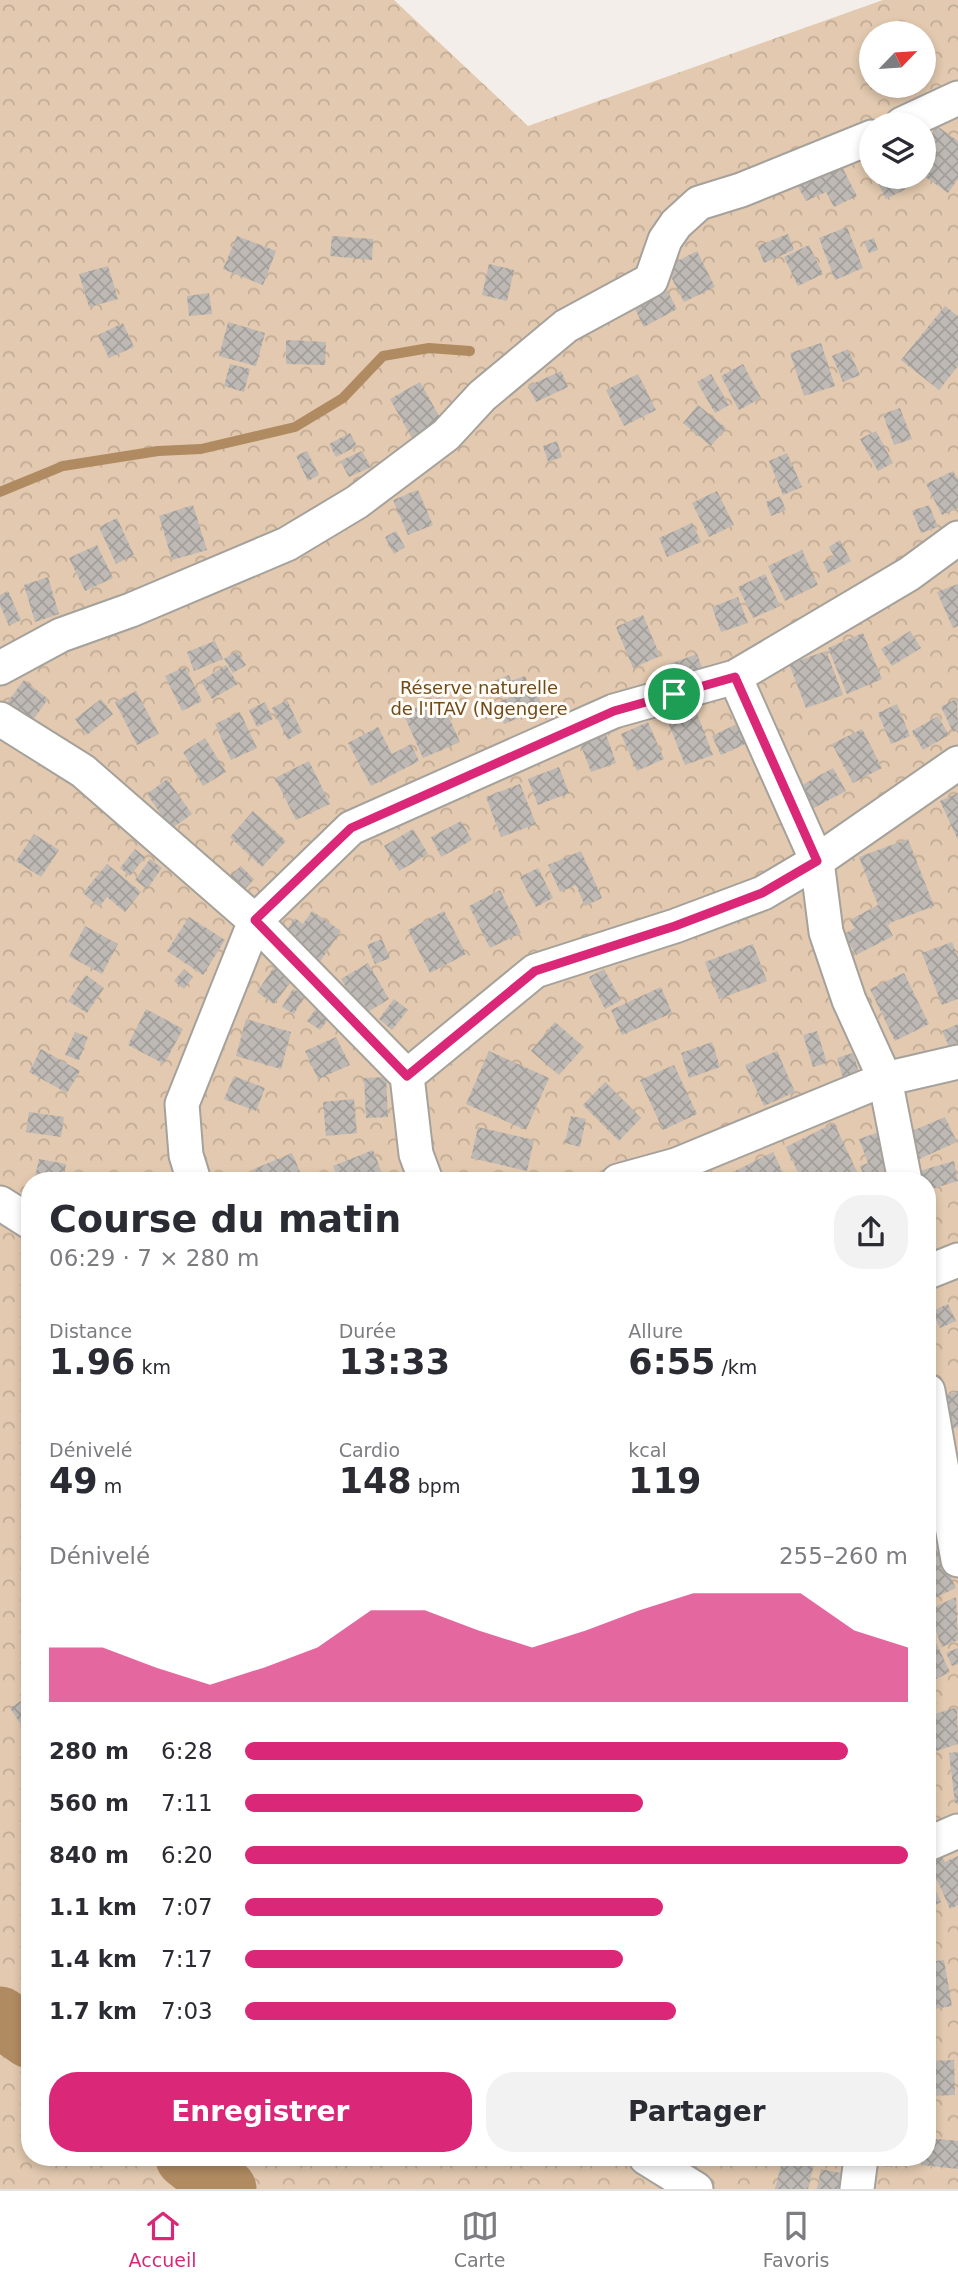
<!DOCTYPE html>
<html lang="fr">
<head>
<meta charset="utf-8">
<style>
  :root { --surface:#fff; --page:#f2f2f3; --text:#2b2b33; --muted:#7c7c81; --line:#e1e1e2; --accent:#db2777 }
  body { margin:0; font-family:"DejaVu Sans",sans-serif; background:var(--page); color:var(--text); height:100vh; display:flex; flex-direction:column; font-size:26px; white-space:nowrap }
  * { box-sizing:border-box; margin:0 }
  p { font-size:23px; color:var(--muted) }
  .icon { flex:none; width:38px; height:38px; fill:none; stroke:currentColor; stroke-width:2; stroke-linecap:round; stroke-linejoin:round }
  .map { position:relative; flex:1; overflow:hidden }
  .side { position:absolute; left:21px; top:1172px; width:915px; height:994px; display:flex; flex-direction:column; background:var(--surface); border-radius:28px; box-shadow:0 4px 10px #0003 }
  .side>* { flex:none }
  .needle { width:46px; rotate:65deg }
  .tools { position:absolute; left:859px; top:21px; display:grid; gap:14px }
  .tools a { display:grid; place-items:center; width:77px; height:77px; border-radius:50%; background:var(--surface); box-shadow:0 4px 10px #0003; font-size:35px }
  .pin { position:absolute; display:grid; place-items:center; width:60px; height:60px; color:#fff; margin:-30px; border:4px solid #fff; border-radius:50%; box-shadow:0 2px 7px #0007 }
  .round { display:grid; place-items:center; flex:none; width:74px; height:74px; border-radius:28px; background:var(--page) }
  .overview { display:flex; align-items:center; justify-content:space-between; height:119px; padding:0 28px }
  h1 { font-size:38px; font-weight:800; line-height:52px }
  .figures { display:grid; grid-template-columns:repeat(3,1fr); gap:10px; height:119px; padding:7px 28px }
  .figures div { display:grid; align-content:center }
  .figures b { font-size:35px; font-weight:800 }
  .figures small { font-size:19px; font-weight:400 }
  .figures p { font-size:19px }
  .chart { height:196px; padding:14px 28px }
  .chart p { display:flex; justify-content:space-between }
  .chart svg { width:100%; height:126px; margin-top:7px; fill:var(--accent); opacity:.7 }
  .cta { display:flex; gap:14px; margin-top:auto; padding:14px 28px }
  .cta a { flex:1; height:80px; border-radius:28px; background:var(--accent); color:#fff; font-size:28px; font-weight:800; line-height:80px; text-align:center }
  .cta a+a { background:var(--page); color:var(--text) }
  ul { padding:0 28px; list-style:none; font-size:23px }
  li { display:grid; grid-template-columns:112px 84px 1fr; align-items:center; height:52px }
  li i { height:18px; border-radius:9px; background:var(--accent) }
  .tab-bar { display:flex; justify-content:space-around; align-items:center; height:98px; border-top:2px solid var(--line); background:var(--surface); font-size:19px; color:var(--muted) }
  .tab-bar a { display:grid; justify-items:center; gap:4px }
  .tab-bar .on { color:var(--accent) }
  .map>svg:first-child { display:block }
  .forest { fill:url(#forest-crowns); fill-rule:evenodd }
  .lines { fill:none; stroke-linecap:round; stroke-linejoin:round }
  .stream { stroke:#b08b62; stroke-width:10 }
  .river { stroke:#b08b62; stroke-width:61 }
  .building { fill:url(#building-cross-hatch) }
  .minor-casing { stroke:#a5a19b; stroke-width:37 }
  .minor { stroke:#fff; stroke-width:33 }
  .route-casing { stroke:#fff; stroke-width:14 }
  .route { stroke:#db2777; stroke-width:9 }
  .labels { text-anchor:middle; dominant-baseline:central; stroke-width:6; stroke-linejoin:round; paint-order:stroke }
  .park-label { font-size:18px; fill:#704a18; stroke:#fffcf8 }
</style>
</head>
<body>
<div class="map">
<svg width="958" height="2189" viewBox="0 0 958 2189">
  <defs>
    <pattern id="forest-crowns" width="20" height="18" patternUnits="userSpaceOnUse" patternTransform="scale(1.75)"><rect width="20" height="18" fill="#e2c9af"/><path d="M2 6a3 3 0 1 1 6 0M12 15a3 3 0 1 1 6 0" fill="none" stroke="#c1ab95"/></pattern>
    <pattern id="building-cross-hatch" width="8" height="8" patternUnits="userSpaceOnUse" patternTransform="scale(1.75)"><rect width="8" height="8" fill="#beb9b4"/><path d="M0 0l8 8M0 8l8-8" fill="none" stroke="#a29e99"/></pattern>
  </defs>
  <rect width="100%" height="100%" fill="#f3eee9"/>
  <path class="forest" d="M0 0H394L528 126 883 0H958V2189H0ZM872 33H924V86H872ZM872 124H924V177H872ZM30 1181H928V2158H30Z"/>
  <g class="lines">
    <path class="stream" d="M0 492 63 466 158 451 201 449 295 427 343 398 383 356 429 348 470 351"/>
    <path class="river" d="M0 2017 30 2038
      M186 2158 226 2189"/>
  </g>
  <path class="building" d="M937 126 958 141V179L948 193 924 176V145Z
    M840 163 857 196 834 207 826 192 806 201 797 185Z
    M891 177H914L918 183 886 199 878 183Z
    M847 227 863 268 835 280 819 238Z
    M788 234 794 250 764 263 757 246Z
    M237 236 276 251 263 285 223 269Z
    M332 236 373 239 372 260 330 256Z
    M874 238 878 250 869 253 864 242Z
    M809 245 823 274 798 286 784 257Z
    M697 251 715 287 684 302 666 267Z
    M489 264 514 270 507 301 482 295Z
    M108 266 118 299 89 307 79 274Z
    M667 290 677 309 644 327 634 307Z
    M209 293 212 314 189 316 187 296Z
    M945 306 958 316V366L939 390 901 360Z
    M228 322 265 333 256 366 219 356Z
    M123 323 134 347 109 358 98 335Z
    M286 340 326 342 325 365 286 364Z
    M821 343 835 386 804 396 790 353Z
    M848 349 860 375 843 382 832 356Z
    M230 364 250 369 244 392 224 386Z
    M743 364 761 398 739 410 721 376Z
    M561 371 568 387 536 402 528 386Z
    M638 374 656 410 624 426 606 390Z
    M711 374 729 405 715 413 697 382Z
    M420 382 443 423 413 440 390 399Z
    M698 405 726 428 711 446 683 423Z
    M900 408 912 439 894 445 883 414Z
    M876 431 893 463 878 471 860 439Z
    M350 433 357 446 336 457 329 444Z
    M557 441 562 457 548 462 543 446Z
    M307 451 319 475 308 481 296 456Z
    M362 451 371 467 349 477 340 461Z
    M787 453 802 487 783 495 769 461Z
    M953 471 958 480V508L942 515 926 484Z
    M418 490 433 525 408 535 393 500Z
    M717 491 734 525 709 537 692 503Z
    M780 496 786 510 771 516 766 502Z
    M193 505 207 550 172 560 159 516Z
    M929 505 938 527 921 533 912 511Z
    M117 518 134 555 116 564 99 527Z
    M692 523 701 542 667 557 659 538Z
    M396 531 405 547 394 554 385 537Z
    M840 540 851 561 828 573 823 562 834 556 829 547Z
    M97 545 113 578 85 591 69 558Z
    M802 550 818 585 785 601 768 566Z
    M765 574 780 606 753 618 738 587Z
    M48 577 59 614 35 622 24 585Z
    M958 584V626L953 628 937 592Z
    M8 591 21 620 9 626 0 605V595Z
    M738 597 748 623 721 632 712 607Z
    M643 615 660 656 633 668 616 627Z
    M910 631 921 648 892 666 881 649Z
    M863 633 882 679 847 694 828 648Z
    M215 641 223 659 194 671 187 652Z
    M237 651 246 665 233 673 224 659Z
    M826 651 843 695 806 708 789 664Z
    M697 654 704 673 671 685 664 666Z
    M226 665 238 684 212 699 201 681Z
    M185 667 202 701 182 711 165 676Z
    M509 675 511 681 525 676 529 686 501 697 494 681Z
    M24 680 48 699 28 727 3 708Z
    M535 687 543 708 504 724 496 703Z
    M136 691 159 734 137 745 115 702Z
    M440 697 460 742 423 758 403 713Z
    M957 698 958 729 953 732 941 707Z
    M101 699 113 714 87 735 75 719Z
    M287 700 302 732 288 740 272 708Z
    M265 702 273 719 257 727 249 710Z
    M897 704 910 736 891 744 878 713Z
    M696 711 713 755 685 765 668 722Z
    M240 712 257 748 231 760 215 724Z
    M938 716 949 735 923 750 912 731Z
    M745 720 754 740 721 755 712 736Z
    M648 722 664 759 637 771 621 734Z
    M378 727 392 754 411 744 419 761 371 786 348 743Z
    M862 729 882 768 853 783 832 744Z
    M606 734 616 763 591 772 580 743Z
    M205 738 226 772 203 786 183 752Z
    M309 761 330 804 296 820 275 778Z
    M559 767 569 793 538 805 528 779Z
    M833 768 846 791 810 810 797 788Z
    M167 779 192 814 171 829 147 794Z
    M520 784 536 824 501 837 486 797Z
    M958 793V840L940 801Z
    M253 811 286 841 262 867 230 837Z
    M461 821 472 840 441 857 431 837Z
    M413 829 428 854 399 871 384 846Z
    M34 834 59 850 41 877 16 861Z
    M908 839 934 906 887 924 893 936 856 955 844 934 855 928 850 920 878 905 859 857Z
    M135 849 145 857 130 876 120 868Z
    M581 851 602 898 585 906 576 885 560 892 548 865Z
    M150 859 162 868 147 889 135 880Z
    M107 864 141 892 125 912 107 897 99 907 83 893Z
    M241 866 254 879 244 890 230 876Z
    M538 868 553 898 536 907 520 877Z
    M500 890 521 933 490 948 469 906Z
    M312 911 341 931 319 963 282 937 295 918 303 924Z
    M444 911 466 954 430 973 408 930Z
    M189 917 225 940 203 975 167 951Z
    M85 926 118 944 102 974 69 956Z
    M382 939 390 958 375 964 367 945Z
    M952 942 958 957V999L942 1005 922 953Z
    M753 944 767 981 719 999 705 962Z
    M368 963 389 999 363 1015 341 979Z
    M274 967 292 980 274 1004 257 992Z
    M184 969 193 977 184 989 174 981Z
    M604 969 621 1000 605 1009 589 977Z
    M904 973 929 1024 895 1041 870 989Z
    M86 975 104 988 87 1013 68 1001Z
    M661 987 672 1013 622 1035 611 1010Z
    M293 989 305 995 294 1014 282 1007Z
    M394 999 408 1010 392 1030 379 1019Z
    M320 1003 333 1013 320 1030 307 1021Z
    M146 1009 183 1029 164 1064 128 1045Z
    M246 1019 291 1032 281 1069 236 1056Z
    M555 1022 584 1047 559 1075 531 1051Z
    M958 1024V1051L952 1053 942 1031Z
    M817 1031 827 1063 813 1067 803 1035Z
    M75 1032 88 1037 79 1060 65 1055Z
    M336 1037 350 1065 318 1079 305 1051Z
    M712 1042 720 1067 689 1078 681 1053Z
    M41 1049 80 1071 67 1093 29 1072Z
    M489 1051 549 1078 526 1130 466 1104Z
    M777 1051 795 1092 764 1106 745 1065Z
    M853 1053 860 1076 844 1081 837 1058Z
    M674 1065 697 1114 663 1130 640 1080Z
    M234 1076 265 1088 256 1111 224 1099Z
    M386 1077 388 1117 366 1118 364 1078Z
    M605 1082 641 1118 619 1141 583 1105Z
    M354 1099 357 1133 326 1136 323 1102Z
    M29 1112 64 1117 61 1137 26 1132Z
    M571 1116 586 1119 580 1147 565 1143Z
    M945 1117 957 1142 917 1160 905 1134Z
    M834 1123 861 1180 802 1181 786 1147Z
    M478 1127 534 1140 527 1171 471 1158Z
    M882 1131 902 1181H866L860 1166 868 1163 859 1139Z
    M373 1150 385 1181H339L333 1166Z
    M773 1152 787 1181H725L723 1177Z
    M292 1153 304 1181H259L254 1169Z
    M39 1159 66 1164 63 1181H34Z
    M954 1161 958 1181 928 1190V1181H919L916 1172Z
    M948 1304 956 1321 940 1328 932 1311Z
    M958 1391V1427L948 1430 936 1399Z
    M936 1546 956 1588 928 1601V1550Z
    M956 1597 958 1640 942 1647 928 1610Z
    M928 1626 950 1672 928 1683Z
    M958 1648V1664L952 1666 946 1653Z
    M930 1689 937 1704 928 1708V1691Z
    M30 1695V1738L10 1708Z
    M957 1707 958 1744 933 1752 928 1732V1716Z
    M958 1752V1803H955L949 1753Z
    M939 1850 945 1862 958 1856V1905L950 1909 928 1859Z
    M928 1875 941 1902 933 1906 936 1913 928 1917Z
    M944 1960 952 2006 928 2010V1962Z
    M954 2060 955 2095 928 2096V2061Z
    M928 2138 958 2141V2169L921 2165V2158H928Z
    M783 2158 815 2160 808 2189H775Z
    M880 2158H893L892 2167 880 2166Z
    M821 2169 851 2175 848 2189H817Z"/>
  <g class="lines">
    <defs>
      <path id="minor" d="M902 124 958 98
        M0 668 61 635 131 610 287 544 357 502 446 435 482 396 566 326 651 280 665 240 676 224 699 203 741 190 872 137
        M735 677 817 861 826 932 849 1000 885 1079 905 1181
        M0 719 83 771 255 921 407 1076
        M194 1181 186 1155 182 1104 255 921 351 828 614 711 735 677 909 574 958 538
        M426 1181 416 1154 407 1076 535 971 675 926 763 893 817 861 958 763
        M618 1181 676 1165 885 1079 958 1062
        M0 1203 30 1222
        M928 1272 958 1260
        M928 1391 958 1560
        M928 1844 958 1831
        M646 2158 696 2189
        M857 2189 861 2158"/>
    </defs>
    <use href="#minor" class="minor-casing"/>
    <use href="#minor" class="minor"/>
  </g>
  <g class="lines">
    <defs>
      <path id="route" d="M735 677 817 861 762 893 675 926 535 971 407 1076 255 920 351 828 614 711Z"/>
    </defs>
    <use href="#route" class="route-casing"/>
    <use href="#route" class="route"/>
  </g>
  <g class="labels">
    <g class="park-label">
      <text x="479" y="687">Réserve naturelle<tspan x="479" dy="21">de l'ITAV (Ngengere</tspan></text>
    </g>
  </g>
</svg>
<div class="tools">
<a><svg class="needle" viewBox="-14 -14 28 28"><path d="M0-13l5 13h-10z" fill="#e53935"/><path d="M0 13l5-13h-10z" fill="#7c7c81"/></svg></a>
<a><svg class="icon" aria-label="layers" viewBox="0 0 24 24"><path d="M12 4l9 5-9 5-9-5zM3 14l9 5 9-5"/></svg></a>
</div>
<div class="pin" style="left:674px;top:694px;background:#1e9e55"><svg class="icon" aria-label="arrive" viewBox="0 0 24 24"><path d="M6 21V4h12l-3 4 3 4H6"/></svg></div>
<section class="side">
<div class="overview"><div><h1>Course du matin</h1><p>06:29 · 7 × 280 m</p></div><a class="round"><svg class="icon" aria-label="share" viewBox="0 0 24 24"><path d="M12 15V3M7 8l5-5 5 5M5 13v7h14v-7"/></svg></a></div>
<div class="figures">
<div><p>Distance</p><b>1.96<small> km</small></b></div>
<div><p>Durée</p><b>13:33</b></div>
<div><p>Allure</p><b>6:55<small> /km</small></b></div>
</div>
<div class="figures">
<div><p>Dénivelé</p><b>49<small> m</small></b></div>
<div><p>Cardio</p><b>148<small> bpm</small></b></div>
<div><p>kcal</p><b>119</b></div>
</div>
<div class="chart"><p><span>Dénivelé</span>255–260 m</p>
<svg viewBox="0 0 160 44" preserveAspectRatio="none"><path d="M0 44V25L10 25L20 32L30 38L40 32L50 25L60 12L70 12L80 19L90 25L100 19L110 12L120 6L130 6L140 6L150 19L160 25V44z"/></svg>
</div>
<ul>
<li><b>280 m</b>6:28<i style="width:91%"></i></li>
<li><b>560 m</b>7:11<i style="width:60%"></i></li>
<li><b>840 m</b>6:20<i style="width:100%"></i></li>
<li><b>1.1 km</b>7:07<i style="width:63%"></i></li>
<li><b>1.4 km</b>7:17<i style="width:57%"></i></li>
<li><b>1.7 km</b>7:03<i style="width:65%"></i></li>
</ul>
<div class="cta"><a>Enregistrer</a><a>Partager</a></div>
</section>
</div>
<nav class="tab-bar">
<a class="on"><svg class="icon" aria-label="home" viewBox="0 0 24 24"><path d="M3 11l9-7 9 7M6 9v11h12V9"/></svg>Accueil</a>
<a><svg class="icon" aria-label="map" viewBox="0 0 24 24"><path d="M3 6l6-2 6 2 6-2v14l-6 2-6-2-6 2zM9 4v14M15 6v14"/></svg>Carte</a>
<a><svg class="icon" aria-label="saved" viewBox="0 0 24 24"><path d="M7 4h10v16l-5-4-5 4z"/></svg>Favoris</a>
</nav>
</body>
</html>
